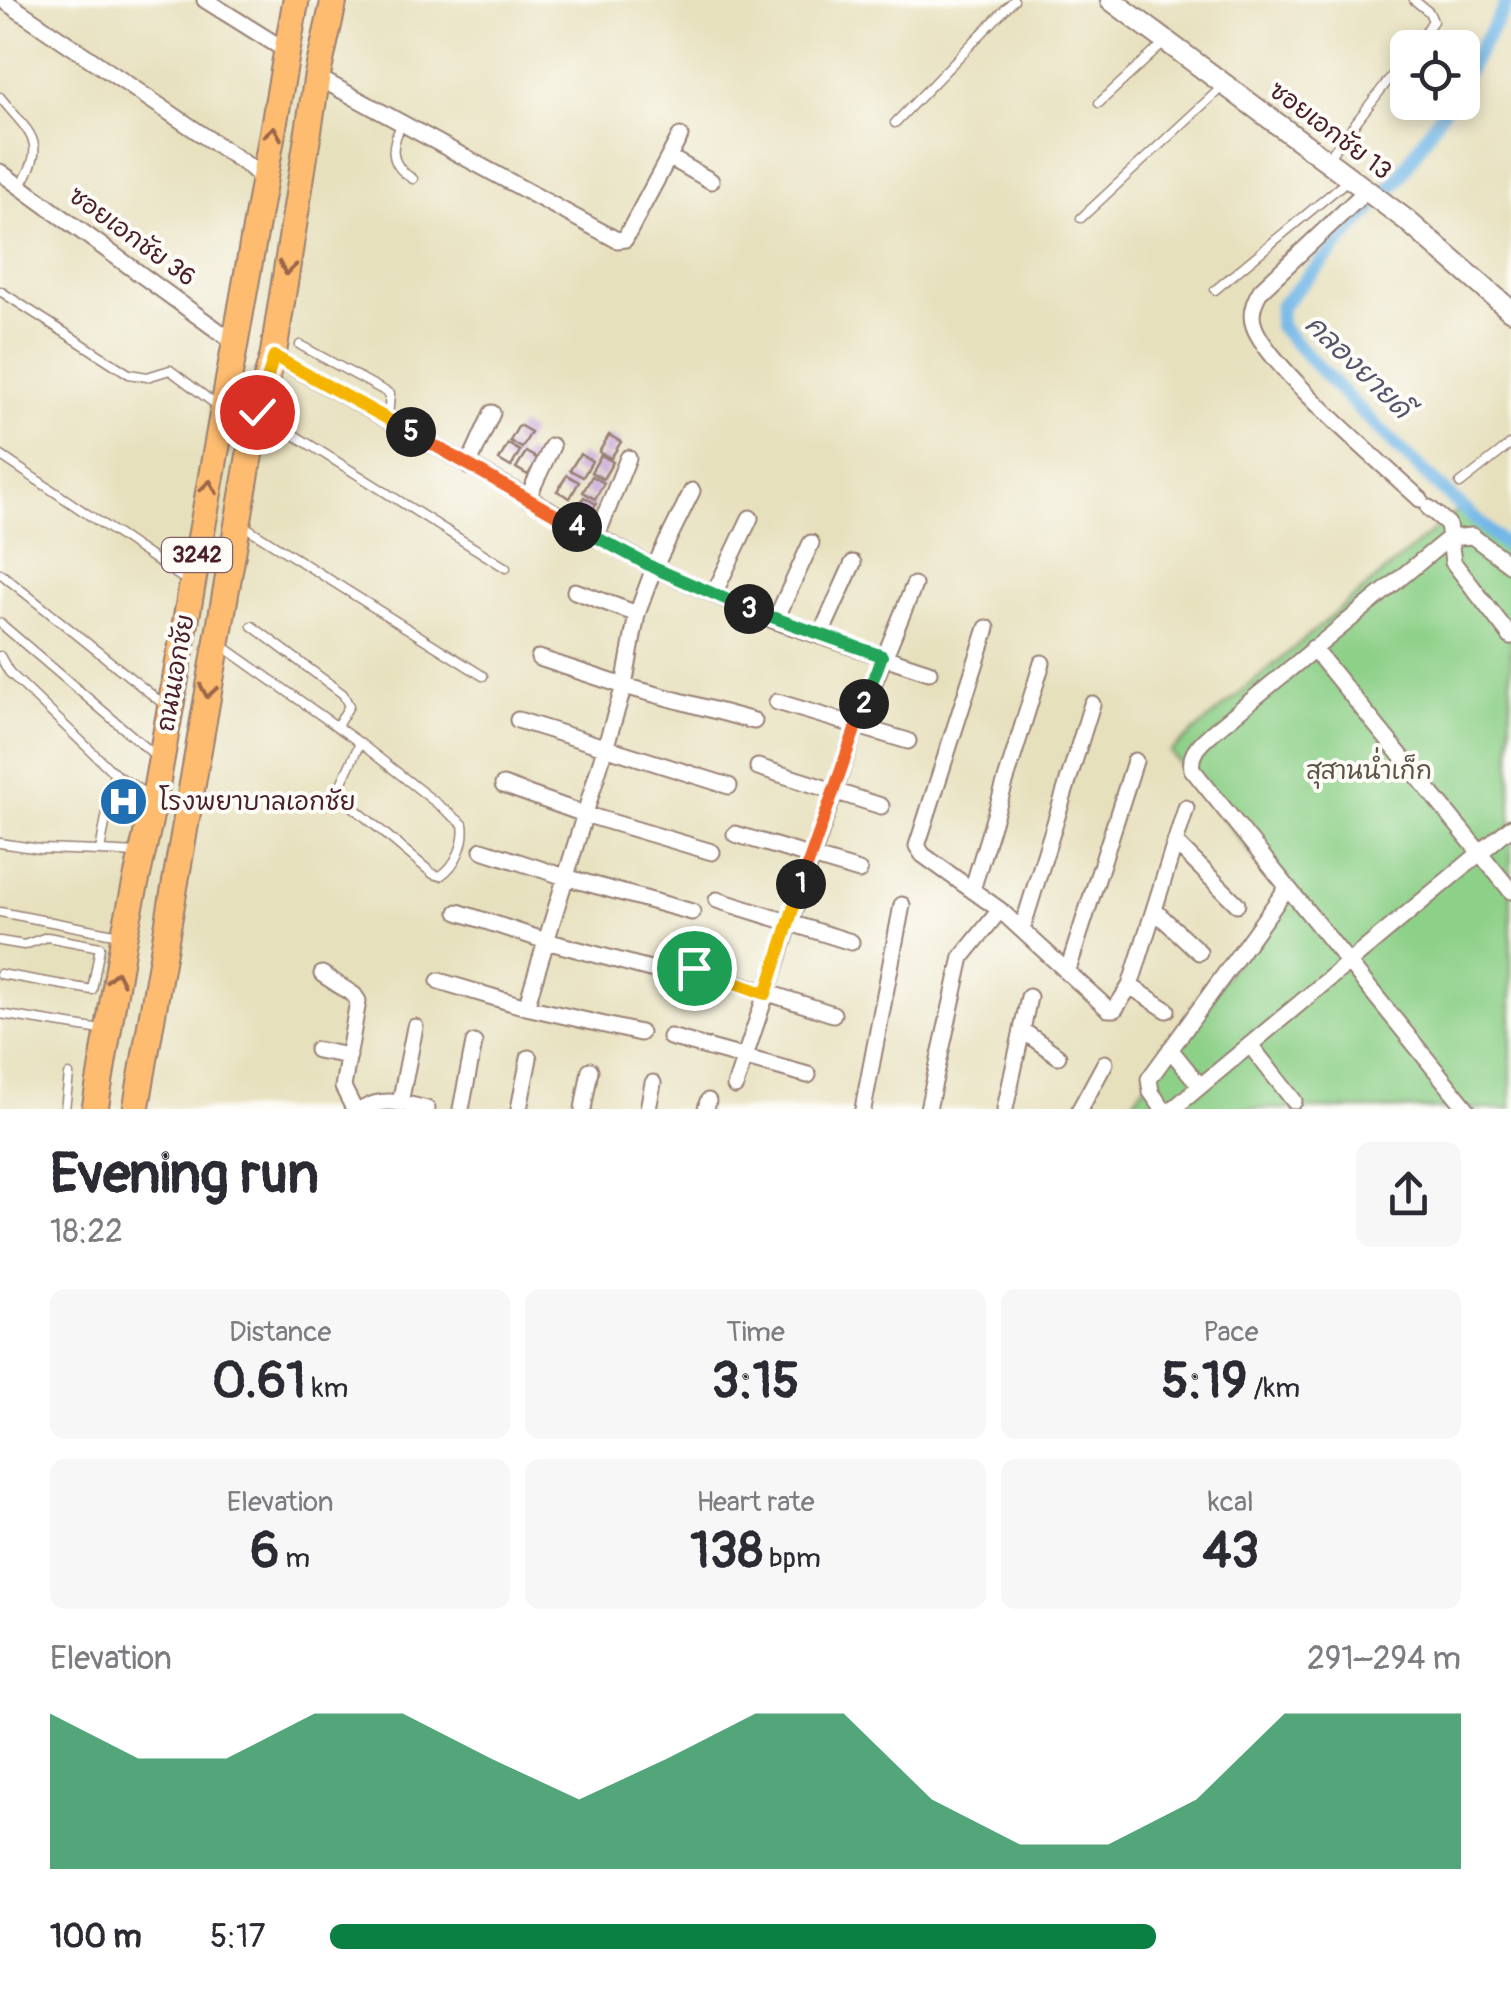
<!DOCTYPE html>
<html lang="en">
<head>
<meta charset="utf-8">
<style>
  :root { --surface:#fff; --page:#f7f7f7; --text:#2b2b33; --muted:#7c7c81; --accent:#0b8043 }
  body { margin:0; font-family:Pangolin,"Playpen Sans Thai",sans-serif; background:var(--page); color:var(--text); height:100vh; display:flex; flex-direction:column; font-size:38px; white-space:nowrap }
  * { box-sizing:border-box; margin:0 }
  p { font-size:32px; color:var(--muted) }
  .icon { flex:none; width:55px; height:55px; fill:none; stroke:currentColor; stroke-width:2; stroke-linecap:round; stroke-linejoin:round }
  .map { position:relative; height:1109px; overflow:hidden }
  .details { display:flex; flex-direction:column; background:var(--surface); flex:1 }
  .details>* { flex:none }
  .controls { position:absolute; left:1390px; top:30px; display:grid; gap:20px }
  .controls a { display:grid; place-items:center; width:90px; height:90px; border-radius:15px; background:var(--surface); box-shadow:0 5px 15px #0003; font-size:50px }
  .pin { position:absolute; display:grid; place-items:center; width:85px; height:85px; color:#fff; margin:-42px; border:5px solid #fff; border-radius:50%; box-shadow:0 2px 10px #0007 }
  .km { position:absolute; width:50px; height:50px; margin:-25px; border-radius:50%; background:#222; color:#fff; font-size:28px; line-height:50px; text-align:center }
  .round { display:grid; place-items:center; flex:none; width:105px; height:105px; border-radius:15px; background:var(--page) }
  .summary { display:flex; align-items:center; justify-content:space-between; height:170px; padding:0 50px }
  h1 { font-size:55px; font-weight:700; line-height:75px }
  .metrics { display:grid; grid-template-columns:repeat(3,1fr); gap:15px; height:170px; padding:10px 50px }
  .metrics div { display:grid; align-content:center; border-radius:15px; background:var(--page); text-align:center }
  .metrics b { font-size:50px; font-weight:700 }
  .metrics small { font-size:28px; font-weight:400 }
  .metrics p { font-size:28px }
  .chart { height:280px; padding:20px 50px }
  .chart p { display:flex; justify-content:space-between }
  .chart svg { width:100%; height:180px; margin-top:10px; fill:var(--accent); opacity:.7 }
  ul { padding:0 50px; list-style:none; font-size:32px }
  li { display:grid; grid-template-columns:160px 120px 1fr; align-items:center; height:75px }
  li i { height:25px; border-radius:12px; background:var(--accent) }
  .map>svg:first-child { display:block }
  .green { fill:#8dd088; stroke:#6c785a; stroke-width:2.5 }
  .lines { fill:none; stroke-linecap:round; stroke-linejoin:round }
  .canal { stroke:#70b6e7; stroke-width:14 }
  .building { fill:#c29dd7 }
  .service-casing { stroke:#988074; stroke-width:11 }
  .minor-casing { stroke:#988074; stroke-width:19 }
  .tertiary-casing { stroke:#988074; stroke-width:24 }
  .primary-casing { stroke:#988074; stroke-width:29 }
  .service { stroke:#fff; stroke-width:8 }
  .minor { stroke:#fff; stroke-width:15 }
  .tertiary { stroke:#fff; stroke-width:20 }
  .primary { stroke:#febc70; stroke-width:25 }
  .oneway { stroke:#9b664a }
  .split-1-casing { stroke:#fff; stroke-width:20 }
  .split-2-casing { stroke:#fff; stroke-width:20 }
  .split-3-casing { stroke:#fff; stroke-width:20 }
  .split-4-casing { stroke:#fff; stroke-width:20 }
  .split-5-casing { stroke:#fff; stroke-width:20 }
  .split-6-casing { stroke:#fff; stroke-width:20 }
  .split-1 { stroke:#f5b400; stroke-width:12 }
  .split-2 { stroke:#f0652b; stroke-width:12 }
  .split-3 { stroke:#22a559; stroke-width:12 }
  .split-4 { stroke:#22a559; stroke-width:12 }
  .split-5 { stroke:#f0652b; stroke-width:12 }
  .split-6 { stroke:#f5b400; stroke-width:12 }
  .labels { text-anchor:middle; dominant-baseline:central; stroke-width:8; stroke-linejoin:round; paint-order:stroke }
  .shield { fill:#fdfcf7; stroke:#806168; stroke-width:2.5 }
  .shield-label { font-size:22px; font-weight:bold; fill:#4a1f2b }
  .street-label { font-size:25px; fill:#4a1f2b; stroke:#fdfcf7 }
  .park-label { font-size:25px; fill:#5e5447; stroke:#fdfcf7 }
  .poi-label { font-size:25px; fill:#4a1f2b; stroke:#fdfcf7; text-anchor:start }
  .water-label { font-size:28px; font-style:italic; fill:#57546d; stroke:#fdfcf7 }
</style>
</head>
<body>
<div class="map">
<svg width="1511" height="1109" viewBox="0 0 1511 1109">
  <rect width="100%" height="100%" fill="#fdfcf7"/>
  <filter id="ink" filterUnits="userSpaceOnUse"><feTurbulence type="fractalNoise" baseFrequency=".01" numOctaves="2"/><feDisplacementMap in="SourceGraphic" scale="20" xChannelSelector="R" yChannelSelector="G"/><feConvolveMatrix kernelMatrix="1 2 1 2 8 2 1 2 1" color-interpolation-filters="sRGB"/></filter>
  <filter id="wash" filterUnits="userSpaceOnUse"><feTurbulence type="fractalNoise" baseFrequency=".0048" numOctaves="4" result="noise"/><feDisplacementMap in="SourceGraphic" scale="40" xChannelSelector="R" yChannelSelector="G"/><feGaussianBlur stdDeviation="2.25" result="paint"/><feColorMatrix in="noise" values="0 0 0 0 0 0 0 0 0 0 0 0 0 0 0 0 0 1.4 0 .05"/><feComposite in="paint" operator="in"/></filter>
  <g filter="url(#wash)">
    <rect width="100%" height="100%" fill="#e7e0bd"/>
    <path class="green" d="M1458 510 1511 557V1109H1127L1285 896 1170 752Z"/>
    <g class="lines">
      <path class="canal" d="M1462 79 1509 0
        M1387 192 1399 178 1448 102
        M1371 209 1281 306 1280 326C1352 405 1430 481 1511 550"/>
    </g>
    <g id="blocks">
      <path class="building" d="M519 425 531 432 522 448 510 441Z
        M609 435 621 442 611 458 599 452Z
        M508 444 520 451 511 467 499 460Z
        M526 452 538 459 528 475 516 468Z
        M580 454 592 461 583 477 570 470Z
        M601 455 613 462 603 479 591 472Z
        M567 475 579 482 570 498 557 491Z
        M592 476 604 483 595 499 583 492Z
        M584 497 596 504 587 520 575 513Z"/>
    </g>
  </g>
  <g filter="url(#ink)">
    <use href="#blocks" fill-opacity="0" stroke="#988074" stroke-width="2.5"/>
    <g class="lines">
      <defs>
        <path id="service" d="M1413 48 1433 21 1429 12 1414 0
          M0 97C30 135 49 141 20 187
          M1099 103 1165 42
          M403 121C390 146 388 164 413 179
          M895 123 1014 0
          M1329 157 1408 55
          M1081 218 1222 87
          M1215 290 1349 179
          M0 291 129 374 147 377 170 370 219 407
          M300 345 390 394 388 418
          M261 414 506 568
          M0 455 188 582
          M1460 484 1511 444
          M241 524 483 676
          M0 573 167 707
          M0 623 157 757
          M252 626 343 694 349 706 337 726
          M220 644 360 743 340 786 346 801 433 874 440 876C456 866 466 843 463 824L360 743
          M0 656 9 672 114 773 151 797
          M114 773 100 851 137 853
          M0 843 40 849 100 851
          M0 912 119 935
          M0 941 24 945 47 937 100 947 92 990 0 974
          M0 1014 101 1030
          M65 1109 69 1075"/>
        <path id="minor" d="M3 0 253 169 263 182
          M205 0 285 50
          M317 77 617 240 625 239 680 136
          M669 157 711 181
          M0 172 235 343
          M1366 191 1261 290C1254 301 1249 313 1254 326 1267 366 1384 465 1420 499
          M273 356 654 568 775 621 929 672
          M468 466 492 413
          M527 499 552 446
          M1429 508 1448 524 1453 562 1511 637
          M596 538 628 458
          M575 591 637 614
          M714 594 750 518
          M775 621 811 543
          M987 628 917 846 923 855 1000 910 1108 1009H1115L1130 986 1186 808
          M820 636 853 563
          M1313 648 1511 891
          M539 658 624 686 754 721
          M777 702 908 741
          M518 720 729 786
          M758 767 881 806
          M503 785 584 814 712 852
          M735 834 859 871
          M1175 842 1237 904
          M482 850 565 877 692 912
          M972 890 1042 663
          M717 900 851 942
          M1154 910 1199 952
          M458 912 546 941 676 976
          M1022 929 1092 704
          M694 969 833 1014
          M1067 973 1135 761
          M322 974 354 995 358 1001 343 1087 354 1109
          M439 981 526 1007 640 1033
          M1130 986 1167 1010
          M526 1007 624 686 637 614 654 568 692 491
          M1022 1030 1029 997
          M670 1037 808 1075
          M1250 1045 1294 1101
          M1170 1049 1200 1086
          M317 1050 349 1056
          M735 1086 857 724 914 585
          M400 1103 415 1027
          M363 1109C384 1096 405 1104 427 1109
          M461 1109 474 1043
          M519 1109 529 1058
          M583 1109 590 1070
          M648 1109 653 1083
          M706 1109 708 1101
          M863 1109 902 905
          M928 1109 962 957 1000 910
          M1005 1109 1022 1030 1058 1056
          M1080 1109 1105 1063
          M1163 1109 1151 1092 1149 1079 1287 888
          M1173 1109 1511 827
          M1467 1109 1192 769C1189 752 1201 743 1213 732L1449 538 1472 536 1511 565"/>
        <path id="tertiary" d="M1111 0 1405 219 1511 311"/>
        <path id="primary" d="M95 1109 124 936 154 800 296 0
          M136 1109 238 522 257 412 273 356 317 77 334 0"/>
      </defs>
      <use href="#service" class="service-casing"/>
      <use href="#minor" class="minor-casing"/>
      <use href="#tertiary" class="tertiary-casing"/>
      <use href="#primary" class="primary-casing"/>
      <use href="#service" class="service"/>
      <use href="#minor" class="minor"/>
      <use href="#tertiary" class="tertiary"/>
      <use href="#primary" class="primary"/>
    </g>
    <defs><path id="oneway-chevron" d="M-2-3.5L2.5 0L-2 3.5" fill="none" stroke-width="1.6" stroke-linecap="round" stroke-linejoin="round" transform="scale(2.5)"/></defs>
    <g class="oneway">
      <use href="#oneway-chevron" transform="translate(273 133) rotate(-81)"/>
      <use href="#oneway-chevron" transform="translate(287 268) rotate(99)"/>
      <use href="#oneway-chevron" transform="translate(209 487) rotate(-80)"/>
      <use href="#oneway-chevron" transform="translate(208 691) rotate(100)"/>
      <use href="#oneway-chevron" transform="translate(116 978) rotate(-79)"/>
    </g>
  </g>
  <g class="lines" filter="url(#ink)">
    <defs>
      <path id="split-1" d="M694 968 766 994 801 884"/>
      <path id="split-2" d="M801 884 864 704"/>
      <path id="split-3" d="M749 609 882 656 864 704"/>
      <path id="split-4" d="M577 527 654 568 749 609"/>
      <path id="split-5" d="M411 432 577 527"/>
      <path id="split-6" d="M257 412 274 356 411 432"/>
    </defs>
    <use href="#split-1" class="split-1-casing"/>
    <use href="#split-2" class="split-2-casing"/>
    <use href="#split-3" class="split-3-casing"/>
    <use href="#split-4" class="split-4-casing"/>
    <use href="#split-5" class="split-5-casing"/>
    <use href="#split-6" class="split-6-casing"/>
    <use href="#split-1" class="split-1"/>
    <use href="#split-2" class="split-2"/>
    <use href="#split-3" class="split-3"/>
    <use href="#split-4" class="split-4"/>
    <use href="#split-5" class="split-5"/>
    <use href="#split-6" class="split-6"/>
  </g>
  <defs>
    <symbol id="hospital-disc" viewBox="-11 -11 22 22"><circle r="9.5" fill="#1f6fb2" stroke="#fdfcf7"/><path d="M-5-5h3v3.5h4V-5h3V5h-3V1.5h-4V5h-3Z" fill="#fff"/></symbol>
  </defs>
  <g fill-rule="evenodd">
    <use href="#hospital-disc" x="96" y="774" width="55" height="55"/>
  </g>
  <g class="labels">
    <rect class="shield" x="162" y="538" width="70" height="34" rx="8"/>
    <g class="shield-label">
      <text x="197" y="555">3242</text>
    </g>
    <g class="street-label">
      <text transform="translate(1330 131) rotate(37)">ซอยเอกชัย 13</text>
      <text transform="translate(132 237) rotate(36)">ซอยเอกชัย 36</text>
      <text transform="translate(176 673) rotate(-80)">ถนนเอกชัย</text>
    </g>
    <g class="park-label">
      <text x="1369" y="771">สุสานน่ำเก็ก</text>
    </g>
    <g class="poi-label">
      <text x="159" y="802">โรงพยาบาลเอกชัย</text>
    </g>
    <g class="water-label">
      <text transform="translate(1358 367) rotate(44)">คลองยายดี</text>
    </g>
  </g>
</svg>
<div class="controls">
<a><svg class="icon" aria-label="locate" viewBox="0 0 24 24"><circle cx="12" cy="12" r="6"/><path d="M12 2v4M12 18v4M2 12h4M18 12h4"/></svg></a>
</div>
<div class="pin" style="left:694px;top:968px;background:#1e9e55"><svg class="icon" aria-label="arrive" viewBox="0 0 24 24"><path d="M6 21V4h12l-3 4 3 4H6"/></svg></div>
<div class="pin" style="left:257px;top:412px;background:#d93025"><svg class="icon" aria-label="check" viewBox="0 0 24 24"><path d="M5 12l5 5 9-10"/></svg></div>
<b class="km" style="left:801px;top:884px">1</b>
<b class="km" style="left:864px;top:704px">2</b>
<b class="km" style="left:749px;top:609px">3</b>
<b class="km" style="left:577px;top:527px">4</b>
<b class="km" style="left:411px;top:432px">5</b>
</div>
<section class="details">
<div class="summary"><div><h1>Evening run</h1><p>18:22</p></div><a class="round"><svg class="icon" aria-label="share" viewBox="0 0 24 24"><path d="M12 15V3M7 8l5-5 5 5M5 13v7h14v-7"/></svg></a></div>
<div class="metrics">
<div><p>Distance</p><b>0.61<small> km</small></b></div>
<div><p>Time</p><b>3:15</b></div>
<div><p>Pace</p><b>5:19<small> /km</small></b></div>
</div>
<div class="metrics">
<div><p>Elevation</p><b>6<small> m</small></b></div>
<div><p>Heart rate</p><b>138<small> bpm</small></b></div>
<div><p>kcal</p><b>43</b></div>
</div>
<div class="chart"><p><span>Elevation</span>291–294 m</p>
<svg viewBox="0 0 160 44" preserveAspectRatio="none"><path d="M0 44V6L10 17L20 17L30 6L40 6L50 17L60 27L70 17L80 6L90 6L100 27L110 38L120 38L130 27L140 6L150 6L160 6V44z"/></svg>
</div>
<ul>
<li><b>100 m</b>5:17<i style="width:73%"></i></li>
</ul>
</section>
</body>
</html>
